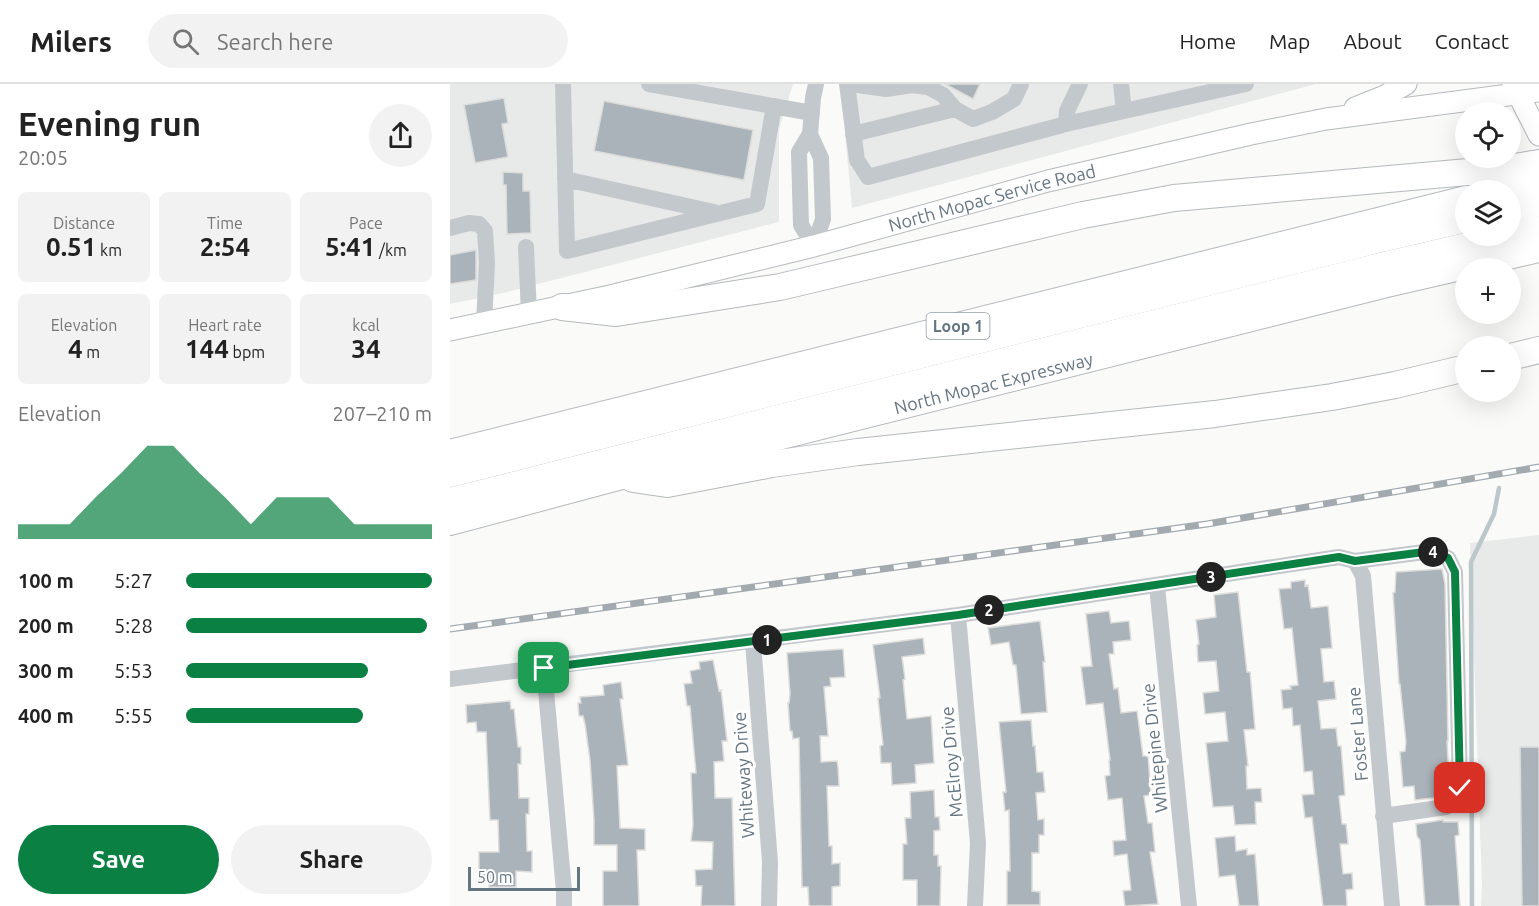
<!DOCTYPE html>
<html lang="en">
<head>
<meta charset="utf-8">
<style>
  :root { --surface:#fff; --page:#f2f2f2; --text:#222; --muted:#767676; --line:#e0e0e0; --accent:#0b8043 }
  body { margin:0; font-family:Ubuntu,sans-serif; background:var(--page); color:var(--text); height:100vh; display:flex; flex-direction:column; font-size:22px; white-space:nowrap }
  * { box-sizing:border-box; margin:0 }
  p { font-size:20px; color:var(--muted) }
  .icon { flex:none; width:33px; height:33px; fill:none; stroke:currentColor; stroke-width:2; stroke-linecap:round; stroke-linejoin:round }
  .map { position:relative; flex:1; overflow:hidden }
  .side { display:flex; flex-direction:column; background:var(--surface); width:450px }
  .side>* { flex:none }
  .fabs { position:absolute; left:1005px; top:18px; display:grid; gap:12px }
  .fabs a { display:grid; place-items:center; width:66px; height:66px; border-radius:50%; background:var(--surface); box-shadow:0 6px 24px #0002; font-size:30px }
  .scale { position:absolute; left:18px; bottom:15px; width:112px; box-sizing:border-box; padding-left:6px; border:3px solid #657683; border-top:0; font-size:16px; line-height:21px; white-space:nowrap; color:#657683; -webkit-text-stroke:4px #fff; paint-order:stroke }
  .pin { position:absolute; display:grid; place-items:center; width:51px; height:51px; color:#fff; margin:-26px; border-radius:12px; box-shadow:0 3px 9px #0006 }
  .km { position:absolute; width:30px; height:30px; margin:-15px; border-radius:50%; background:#222; color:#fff; font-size:16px; line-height:30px; text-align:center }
  .round { display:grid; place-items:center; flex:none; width:63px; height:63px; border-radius:32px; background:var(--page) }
  .headline { display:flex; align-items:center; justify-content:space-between; height:102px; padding:0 18px }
  h1 { font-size:33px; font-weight:600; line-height:45px }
  .figures { display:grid; grid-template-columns:repeat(3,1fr); gap:9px; height:102px; padding:6px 18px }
  .figures div { display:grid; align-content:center; border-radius:9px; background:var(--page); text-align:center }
  .figures b { font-size:26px; font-weight:600 }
  .figures small { font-size:16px; font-weight:400 }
  .figures p { font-size:16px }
  .chart { height:168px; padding:12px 18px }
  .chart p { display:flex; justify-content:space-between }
  .chart svg { width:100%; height:108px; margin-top:6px; fill:var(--accent); opacity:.7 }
  .button { display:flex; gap:12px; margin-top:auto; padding:12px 18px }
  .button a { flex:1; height:69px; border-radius:36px; background:var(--accent); color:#fff; font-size:24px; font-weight:600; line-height:69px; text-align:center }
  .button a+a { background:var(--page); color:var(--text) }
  ul { padding:0 18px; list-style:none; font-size:20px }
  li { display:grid; grid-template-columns:96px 72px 1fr; align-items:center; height:45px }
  li i { height:15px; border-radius:8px; background:var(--accent) }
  header { display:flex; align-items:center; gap:36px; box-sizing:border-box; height:84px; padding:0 30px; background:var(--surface); border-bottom:2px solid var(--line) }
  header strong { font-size:28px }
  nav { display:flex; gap:33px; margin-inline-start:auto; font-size:21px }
  .search { width:420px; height:54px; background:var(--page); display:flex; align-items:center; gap:15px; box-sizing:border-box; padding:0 21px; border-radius:33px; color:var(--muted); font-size:22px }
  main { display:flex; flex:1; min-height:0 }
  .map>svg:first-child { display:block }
  .built { fill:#e8e9e9 }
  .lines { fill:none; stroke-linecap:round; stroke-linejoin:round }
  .stream { stroke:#bbc7cb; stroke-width:4.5 }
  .building { fill:#aab3b9; stroke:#dcdcda; stroke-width:1.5 }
  .major-casing { stroke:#b5babe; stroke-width:23 }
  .highway-casing { stroke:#b4b9bd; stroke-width:28 }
  .minor { stroke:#c3c8cc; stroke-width:16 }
  .major { stroke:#fff; stroke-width:21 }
  .highway { stroke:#fff; stroke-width:26 }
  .rail-casing { stroke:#a2aab0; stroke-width:7 }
  .rail { stroke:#fff; stroke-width:4.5; stroke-dasharray:14; stroke-linecap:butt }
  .route-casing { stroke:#fff; stroke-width:12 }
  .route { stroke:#0b8043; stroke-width:8 }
  .labels { text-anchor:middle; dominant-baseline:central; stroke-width:6; stroke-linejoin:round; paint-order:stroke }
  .shield { fill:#fff; stroke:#939fa8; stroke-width:1.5 }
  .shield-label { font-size:16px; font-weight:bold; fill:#657683 }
  .street-label { font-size:18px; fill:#657683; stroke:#fff }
</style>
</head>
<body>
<header>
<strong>Milers</strong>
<div class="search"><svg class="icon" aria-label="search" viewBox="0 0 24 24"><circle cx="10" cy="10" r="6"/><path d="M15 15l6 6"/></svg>Search here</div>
<nav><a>Home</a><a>Map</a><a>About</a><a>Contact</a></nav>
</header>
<main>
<section class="side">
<div class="headline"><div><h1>Evening run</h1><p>20:05</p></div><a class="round"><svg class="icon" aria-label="share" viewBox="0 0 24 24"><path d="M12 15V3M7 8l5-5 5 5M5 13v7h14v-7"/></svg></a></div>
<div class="figures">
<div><p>Distance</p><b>0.51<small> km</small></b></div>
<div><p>Time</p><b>2:54</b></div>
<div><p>Pace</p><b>5:41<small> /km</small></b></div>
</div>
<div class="figures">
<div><p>Elevation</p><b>4<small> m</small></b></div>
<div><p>Heart rate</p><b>144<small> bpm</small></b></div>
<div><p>kcal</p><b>34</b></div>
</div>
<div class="chart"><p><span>Elevation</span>207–210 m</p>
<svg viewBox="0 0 160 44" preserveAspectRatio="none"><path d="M0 44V38L10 38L20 38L30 27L40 17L50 6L60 6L70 17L80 27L90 38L100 27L110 27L120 27L130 38L140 38L150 38L160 38V44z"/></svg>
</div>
<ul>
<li><b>100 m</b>5:27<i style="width:100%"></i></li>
<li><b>200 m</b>5:28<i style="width:98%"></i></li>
<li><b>300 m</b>5:53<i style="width:74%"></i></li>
<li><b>400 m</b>5:55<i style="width:72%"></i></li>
</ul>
<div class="button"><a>Save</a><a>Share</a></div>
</section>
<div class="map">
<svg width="1089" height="822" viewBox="0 0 1089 822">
  <rect width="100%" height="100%" fill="#fafaf8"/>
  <path class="built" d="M0 0H343L329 46V138L53 209 0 220Z
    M395 0H866L402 124 392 18Z
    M1089 451V822H1031L1032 802 1020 459Z"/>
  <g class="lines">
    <path class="stream" d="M1022 822 1021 478 1044 430 1049 404"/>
  </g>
  <path class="building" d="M495 0H530L523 15Z
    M54 14 58 39 52 40 58 73 25 79 14 21Z
    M154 17 303 46 294 96 144 67Z
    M53 88 73 89V107H80L81 149 57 150 56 101H53Z
    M26 166V196L0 200V171Z
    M992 485 995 500 998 657H997L999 697H997L996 710 992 713 965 716 964 702 953 703 950 668 955 667 956 658 950 600H949L943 509 945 508 946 488Z
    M855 496V502L858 501 861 524 878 522 882 564 871 565 874 598 884 597 886 615 868 617 871 645 886 644 888 662H891L895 711 889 712 892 740H896L898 760H890L893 790 902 789 903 805 896 806 897 822H873L862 733 855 734 852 711 864 710 862 687 854 688 850 641 843 642 842 624 833 625 831 606 841 605 840 602 848 601 842 544 834 545 829 505 841 504V498Z
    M788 508 797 588H800L805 645 794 646 798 682H796L797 705 811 704 812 718H805L806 740 785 741 783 722 763 723 756 659 778 657 775 628 755 630 753 609 769 607 766 577 748 578 747 561 749 560 746 536 766 533 764 511Z
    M659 527 661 539 679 537 681 556 663 558 664 570H659L664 605 668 604 671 629 687 627 693 672H698L701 711 694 712 698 739H702L705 768H700L708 820 675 822 673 807 681 806 677 770 664 772 663 757 676 756 672 714 658 716 655 692 660 691 659 676H660L653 619 636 621 631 583 642 582 636 530Z
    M590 537 595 578H593L597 628 571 630 566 581H563L559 558 541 561 538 544Z
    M473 554 475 570 452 573 455 595 453 596 457 635 481 632 484 679 465 681 466 699 442 701 441 679H431L430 662 433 661 428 614H430L423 561Z
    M393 565 395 593 380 594 381 602 374 603 378 652H370L371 678 387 677 388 683 389 702H377L379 762H382V780L390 779V802L382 803V822H359L358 803H352L349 654 343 655 342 647H340L338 619H339L340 610 337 569Z
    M263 576 269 607 271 606 277 657H272L274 677 264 678 265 714H282L285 822H251L252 802H246L245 786 262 785 263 758 241 757 243 741 241 689H246L240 622H237L234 600 242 599 240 587 250 585 249 578Z
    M171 598 173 615H170L178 681 167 682 170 744 195 745V766H187L189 822H153V787H167V761H144V736L140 676 135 640 133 632H129L128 619H131L130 613 154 611 153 601Z
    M60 617 61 625H64L68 663H71V680H68L69 714H79V730H76L77 767H82V788L66 787V803H39V795H29V768H49L48 736H40L36 648H27L26 638 17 639 16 621Z
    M581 636 583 662H585L587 688H593L595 708 586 709 588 736 594 735V751H589V769H582V807L590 808V821H557V787H560L559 726 555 727 553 708H556L549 638Z
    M1070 663H1089V822H1072Z
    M484 706 485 733H489L490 746 484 747V771H488V782H491L490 822H467V796H453V760H457L455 734H461L460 708Z
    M993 736V738H1008L1009 751 1005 752 1010 822H975L970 756 967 752 966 740Z
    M785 752 786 767 797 765V771L805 770 809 822H789L785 791 769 793 765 754Z"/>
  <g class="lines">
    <defs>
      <g id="major">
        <path d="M1063 0 1089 51"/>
        <path d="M905 24 935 12 956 0"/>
        <path id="s1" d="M0 246 160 212 364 162 598 97 801 50 876 35 1089 7"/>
      </g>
      <g id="highway">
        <path d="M1054 106 1089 99"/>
        <path d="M1060 125 1089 119"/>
        <path d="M1060 151 1089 145"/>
        <path d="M112 223 166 229 330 203 633 131 724 114 1052 85 1089 79"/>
        <path d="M1060 273 1089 266"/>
        <path d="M0 369 1016 115"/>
        <path d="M0 390 923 157 1016 135"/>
        <path d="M183 395 217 400 322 380 408 368 765 330 882 313 945 301 1016 284"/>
        <path d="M0 417 930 182 1059 152"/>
        <path id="s2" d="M0 438 168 393 937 200 1089 165"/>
      </g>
    </defs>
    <use href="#major" class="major-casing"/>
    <use href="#highway" class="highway-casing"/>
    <path class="minor" d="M113 0 117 167 307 120 324 22
      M199 0 362 29
      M397 0 407 76 418 93 616 40
      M401 0 436 5 462 1 478 3 493 11 505 25 523 35 542 28 564 15 571 0
      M630 0 617 27 616 40 674 27
      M671 0 674 27 796 0
      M360 50 349 68 351 141 364 162
      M403 50 505 25
      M115 95 264 128
      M0 144 19 139 29 140 35 147 37 179 34 240
      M364 162 373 135 371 74 360 50 363 14 366 0
      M76 163 79 230
      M905 477 913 492 942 822
      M707 502 739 822
      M508 531 528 759 525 822
      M303 558 320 778 319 822
      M94 584 114 807V822
      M0 595 508 531 889 473 905 477 982 467 998 474 1005 488 1010 704 1005 717 996 723 933 732"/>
    <use href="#major" class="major"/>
    <use href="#highway" class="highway"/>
    <defs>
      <path id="rail" d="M0 545 757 440 1089 383"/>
    </defs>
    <use href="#rail" class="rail-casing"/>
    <use href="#rail" class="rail"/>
  </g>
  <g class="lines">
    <defs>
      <path id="route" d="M94 584 508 531 889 473 905 477 982 467 998 474 1005 488 1010 704"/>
    </defs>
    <use href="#route" class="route-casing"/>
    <use href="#route" class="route"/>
  </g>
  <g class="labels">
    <rect class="shield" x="476.5" y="229" width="63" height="26" rx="4.5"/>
    <g class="shield-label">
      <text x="508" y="242">Loop 1</text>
    </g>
    <g class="street-label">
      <text stroke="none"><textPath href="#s1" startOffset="558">North Mopac Service Road</textPath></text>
      <text stroke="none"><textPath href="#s2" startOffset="561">North Mopac Expressway</textPath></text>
      <text transform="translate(907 650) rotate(-95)">Foster Lane</text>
      <text transform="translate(704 664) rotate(-96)">Whitepine Drive</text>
      <text transform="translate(501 678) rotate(-95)">McElroy Drive</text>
      <text transform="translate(293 691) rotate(-94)">Whiteway Drive</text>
    </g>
  </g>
</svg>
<div class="fabs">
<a><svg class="icon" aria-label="locate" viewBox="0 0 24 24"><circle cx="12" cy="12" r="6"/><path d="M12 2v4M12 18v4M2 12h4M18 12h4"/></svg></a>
<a><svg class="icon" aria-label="layers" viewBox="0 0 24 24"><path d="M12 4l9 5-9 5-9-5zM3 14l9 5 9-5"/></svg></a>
<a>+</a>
<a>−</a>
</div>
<div class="scale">50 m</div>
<div class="pin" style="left:94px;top:584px;background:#1e9e55"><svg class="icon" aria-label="arrive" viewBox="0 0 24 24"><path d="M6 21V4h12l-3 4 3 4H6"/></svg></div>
<div class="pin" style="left:1010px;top:704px;background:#d93025"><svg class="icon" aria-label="check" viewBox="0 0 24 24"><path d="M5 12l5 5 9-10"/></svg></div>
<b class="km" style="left:317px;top:556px">1</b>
<b class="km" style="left:539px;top:526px">2</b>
<b class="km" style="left:761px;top:493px">3</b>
<b class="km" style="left:983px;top:468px">4</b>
</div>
</main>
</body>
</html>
